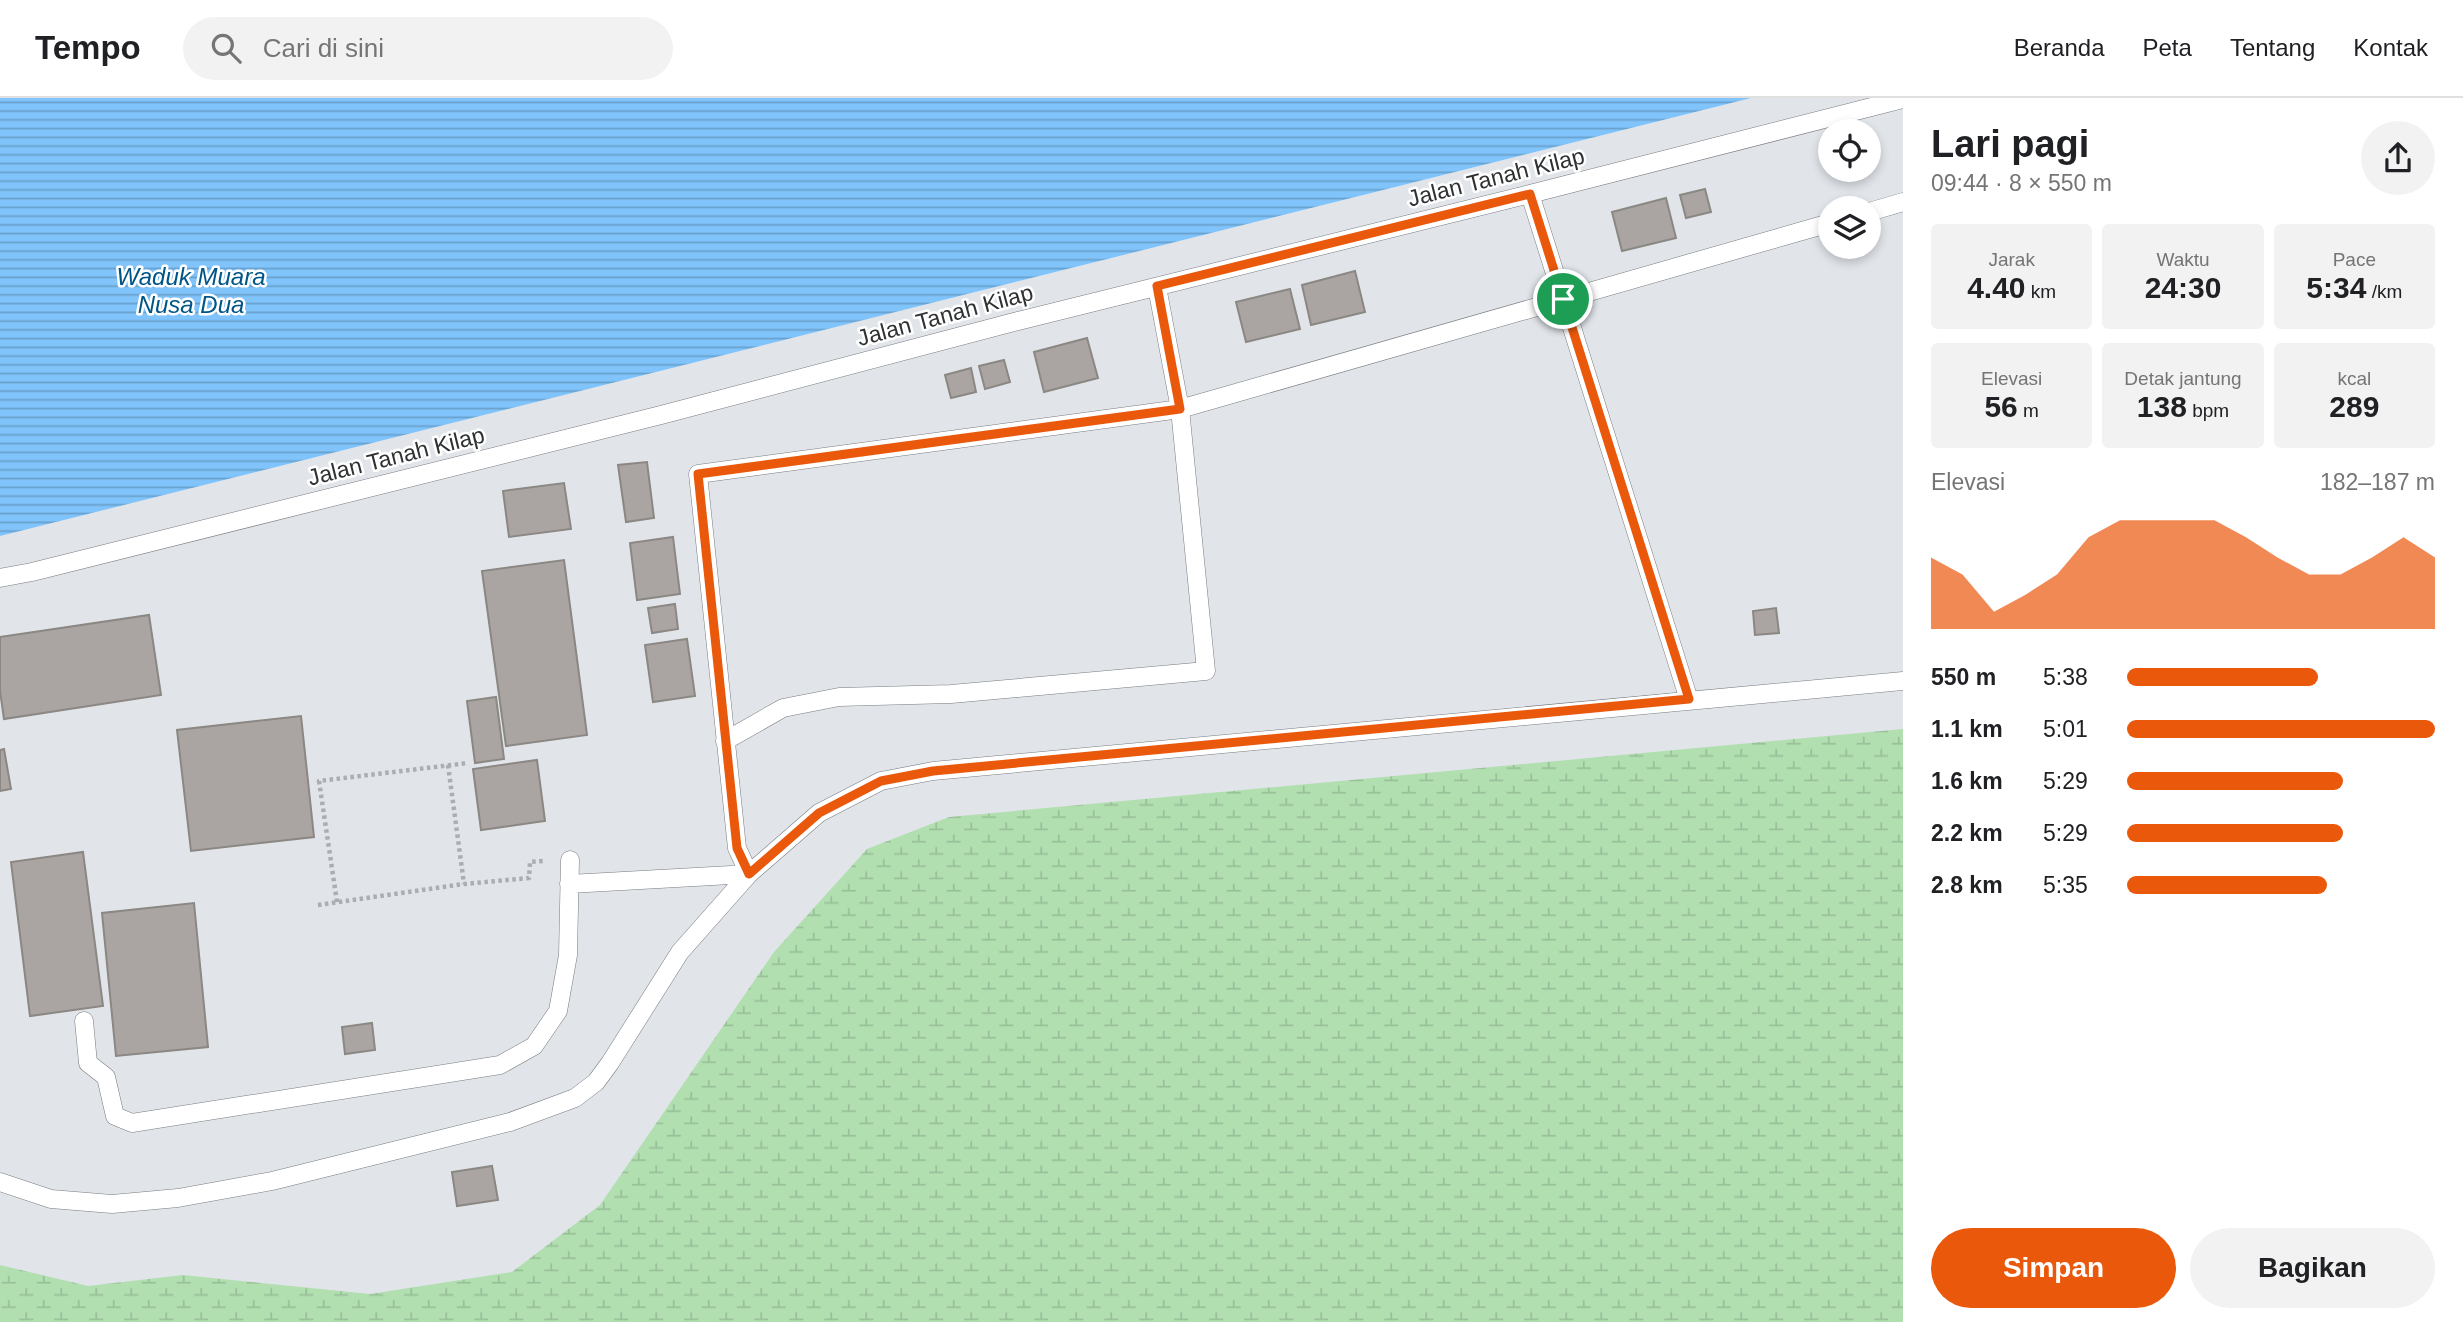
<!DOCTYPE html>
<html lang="id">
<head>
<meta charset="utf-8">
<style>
  :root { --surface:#fff; --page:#f2f2f2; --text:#202124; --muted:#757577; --line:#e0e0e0; --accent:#ea580c }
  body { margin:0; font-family:Arial,sans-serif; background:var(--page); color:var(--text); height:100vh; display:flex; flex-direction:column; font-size:26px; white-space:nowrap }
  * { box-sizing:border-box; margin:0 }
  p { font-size:23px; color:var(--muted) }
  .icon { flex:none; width:38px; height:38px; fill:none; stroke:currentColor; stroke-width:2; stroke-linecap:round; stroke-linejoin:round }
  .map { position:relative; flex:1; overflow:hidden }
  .side { display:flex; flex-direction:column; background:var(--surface); width:560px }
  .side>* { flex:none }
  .fabs { position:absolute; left:1818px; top:21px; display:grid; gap:14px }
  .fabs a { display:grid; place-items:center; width:63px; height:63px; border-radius:50%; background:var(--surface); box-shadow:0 4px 10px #0003; font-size:35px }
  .pin { position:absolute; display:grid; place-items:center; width:60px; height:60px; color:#fff; margin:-30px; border:4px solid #fff; border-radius:50%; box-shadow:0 2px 7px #0007 }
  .round { display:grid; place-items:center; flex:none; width:74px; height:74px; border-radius:37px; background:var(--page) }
  .head { display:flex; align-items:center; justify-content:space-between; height:119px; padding:0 28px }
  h1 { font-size:38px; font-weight:700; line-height:52px }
  .figures { display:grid; grid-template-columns:repeat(3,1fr); gap:10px; height:119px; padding:7px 28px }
  .figures div { display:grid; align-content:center; border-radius:7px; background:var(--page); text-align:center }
  .figures b { font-size:30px; font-weight:700 }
  .figures small { font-size:19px; font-weight:400 }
  .figures p { font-size:19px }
  .chart { height:196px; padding:14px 28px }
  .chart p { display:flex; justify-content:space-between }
  .chart svg { width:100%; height:126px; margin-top:7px; fill:var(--accent); opacity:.7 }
  .primary-button { display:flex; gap:14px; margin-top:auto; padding:14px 28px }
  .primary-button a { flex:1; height:80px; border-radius:42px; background:var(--accent); color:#fff; font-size:28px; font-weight:700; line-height:80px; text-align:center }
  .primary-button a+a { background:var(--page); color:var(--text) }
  ul { padding:0 28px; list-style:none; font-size:23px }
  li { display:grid; grid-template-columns:112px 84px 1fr; align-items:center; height:52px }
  li i { height:18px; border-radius:9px; background:var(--accent) }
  header { display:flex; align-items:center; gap:42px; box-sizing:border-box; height:98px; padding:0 35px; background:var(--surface); border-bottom:2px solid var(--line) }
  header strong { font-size:33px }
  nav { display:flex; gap:38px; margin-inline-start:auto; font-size:24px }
  .search { width:490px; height:63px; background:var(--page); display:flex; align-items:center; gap:18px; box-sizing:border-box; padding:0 24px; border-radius:38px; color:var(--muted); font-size:26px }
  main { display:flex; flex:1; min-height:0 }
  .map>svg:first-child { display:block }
  .wetland { fill:url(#wetland-marsh) }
  .water { fill:url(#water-rules) }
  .building { fill:#aaa5a2; stroke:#8b8783; stroke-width:2 }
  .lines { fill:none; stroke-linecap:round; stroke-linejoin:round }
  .lane-casing { stroke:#787c80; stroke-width:19 }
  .path { stroke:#aaadb1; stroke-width:4.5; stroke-dasharray:3.5 3.5; stroke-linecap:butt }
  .lane { stroke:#fff; stroke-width:18 }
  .route-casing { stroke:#fff; stroke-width:14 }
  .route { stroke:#ea580c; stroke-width:9 }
  .labels { text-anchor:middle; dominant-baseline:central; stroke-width:5; stroke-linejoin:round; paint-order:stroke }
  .street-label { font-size:23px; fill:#2f3132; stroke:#fff }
  .water-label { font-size:24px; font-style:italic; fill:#005587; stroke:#fff }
</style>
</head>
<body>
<header>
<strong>Tempo</strong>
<div class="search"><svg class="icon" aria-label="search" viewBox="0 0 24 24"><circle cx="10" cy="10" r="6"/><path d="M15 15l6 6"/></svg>Cari di sini</div>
<nav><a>Beranda</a><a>Peta</a><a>Tentang</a><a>Kontak</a></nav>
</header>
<main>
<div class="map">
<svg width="1903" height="1224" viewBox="0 0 1903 1224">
  <defs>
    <pattern id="wetland-marsh" width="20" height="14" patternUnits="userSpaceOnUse" patternTransform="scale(1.75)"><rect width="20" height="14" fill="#b1dfb0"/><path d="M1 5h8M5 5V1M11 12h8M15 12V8" fill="none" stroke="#99c098"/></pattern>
    <pattern id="water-rules" width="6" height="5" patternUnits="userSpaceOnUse" patternTransform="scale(1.75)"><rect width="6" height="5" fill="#80c4fb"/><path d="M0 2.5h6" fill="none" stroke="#69a0cc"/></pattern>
  </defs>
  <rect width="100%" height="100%" fill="#e1e5ea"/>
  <path class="wetland" d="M1903 631V1224H0V1167L88 1188 183 1177 370 1196 512 1174 600 1107 774 854 867 751 949 719Z"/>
  <path class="water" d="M0 0H1751L0 438Z"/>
  <path class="building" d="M1705 91 1711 114 1686 120 1680 97Z
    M1666 100 1676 140 1622 153 1612 114Z
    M1355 173 1365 214 1311 227 1302 187Z
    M1290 191 1300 231 1246 244 1236 204Z
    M1087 240 1098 280 1044 294 1034 254Z
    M1004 262 1010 284 985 291 979 268Z
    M971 270 976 294 951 300 945 277Z
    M647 364 654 420 626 424 618 367Z
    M564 385 571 431 509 439 503 393Z
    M673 439 680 496 637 502 630 445Z
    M564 462 587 637 506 648 482 473Z
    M675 506 678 531 652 535 648 510Z
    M1776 510 1779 535 1755 537 1753 513Z
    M149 517 161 597 4 621 0 593V539Z
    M687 541 695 598 653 604 645 547Z
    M496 599 504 661 475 665 467 603Z
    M301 618 314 739 191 753 177 632Z
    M4 651 11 691 0 693V652Z
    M537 662 545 723 481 732 473 671Z
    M83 754 103 908 30 918 11 764Z
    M194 805 208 949 116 958 102 815Z
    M372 925 375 952 345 956 342 929Z
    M492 1068 498 1102 457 1108 452 1074Z"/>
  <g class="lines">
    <defs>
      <path id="lane" d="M1530 96 1689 602
        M1869 114 1903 104
        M0 480 32 474 661 317 1018 223 1530 96 1903 1
        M725 643 783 610 839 599 951 596 1206 573 1180 311 1157 189
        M569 786 749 776 737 750 698 376 1180 311 1830 125
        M84 923 88 965 106 979 115 1018 132 1025 500 967 534 948 558 913 568 857 570 762
        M0 1084 51 1101 112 1106 178 1100 272 1083 510 1024 575 1000 596 984 610 965 680 854 749 776 819 715 881 683 933 673 1903 583"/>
    </defs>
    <use href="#lane" class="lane-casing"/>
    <path class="path" d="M448 667 464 786
      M337 804 319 683 468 665
      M318 807 464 786 529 780 530 764 543 763"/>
    <use href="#lane" class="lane"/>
  </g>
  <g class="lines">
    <defs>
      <path id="route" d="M1530 96 1689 601 933 673 881 683 819 715 749 776 737 750 698 376 1180 311 1157 188Z"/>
    </defs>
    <use href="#route" class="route-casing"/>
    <use href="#route" class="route"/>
  </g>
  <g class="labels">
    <g class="street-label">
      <text transform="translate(1496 79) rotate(-14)">Jalan Tanah Kilap</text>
      <text transform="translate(945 217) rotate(-15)">Jalan Tanah Kilap</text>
      <text transform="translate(396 358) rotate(-14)">Jalan Tanah Kilap</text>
    </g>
    <g class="water-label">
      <text x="191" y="178">Waduk Muara<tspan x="191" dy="28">Nusa Dua</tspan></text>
    </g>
  </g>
</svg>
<div class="fabs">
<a><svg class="icon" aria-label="locate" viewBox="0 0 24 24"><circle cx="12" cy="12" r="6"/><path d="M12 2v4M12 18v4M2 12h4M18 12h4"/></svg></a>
<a><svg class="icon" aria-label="layers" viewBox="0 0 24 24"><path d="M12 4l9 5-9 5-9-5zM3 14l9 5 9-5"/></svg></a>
</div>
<div class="pin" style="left:1563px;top:201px;background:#1e9e55"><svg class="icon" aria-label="arrive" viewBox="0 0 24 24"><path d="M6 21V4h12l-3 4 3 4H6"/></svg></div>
</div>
<section class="side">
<div class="head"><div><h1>Lari pagi</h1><p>09:44 · 8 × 550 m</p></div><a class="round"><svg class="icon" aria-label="share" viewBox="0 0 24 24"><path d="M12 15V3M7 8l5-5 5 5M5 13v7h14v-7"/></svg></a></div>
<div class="figures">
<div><p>Jarak</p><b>4.40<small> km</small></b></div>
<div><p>Waktu</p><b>24:30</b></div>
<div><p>Pace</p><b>5:34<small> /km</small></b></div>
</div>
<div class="figures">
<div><p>Elevasi</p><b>56<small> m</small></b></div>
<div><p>Detak jantung</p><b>138<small> bpm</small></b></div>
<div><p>kcal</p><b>289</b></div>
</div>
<div class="chart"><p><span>Elevasi</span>182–187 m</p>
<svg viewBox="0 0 160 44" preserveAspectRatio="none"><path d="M0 44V19L10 25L20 38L30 32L40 25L50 12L60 6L70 6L80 6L90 6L100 12L110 19L120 25L130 25L140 19L150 12L160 19V44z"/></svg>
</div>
<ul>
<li><b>550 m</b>5:38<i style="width:62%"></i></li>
<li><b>1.1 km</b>5:01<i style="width:100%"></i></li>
<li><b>1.6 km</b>5:29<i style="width:70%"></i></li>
<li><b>2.2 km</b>5:29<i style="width:70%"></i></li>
<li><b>2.8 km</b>5:35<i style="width:65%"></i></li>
</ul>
<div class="primary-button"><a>Simpan</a><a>Bagikan</a></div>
</section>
</main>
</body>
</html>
